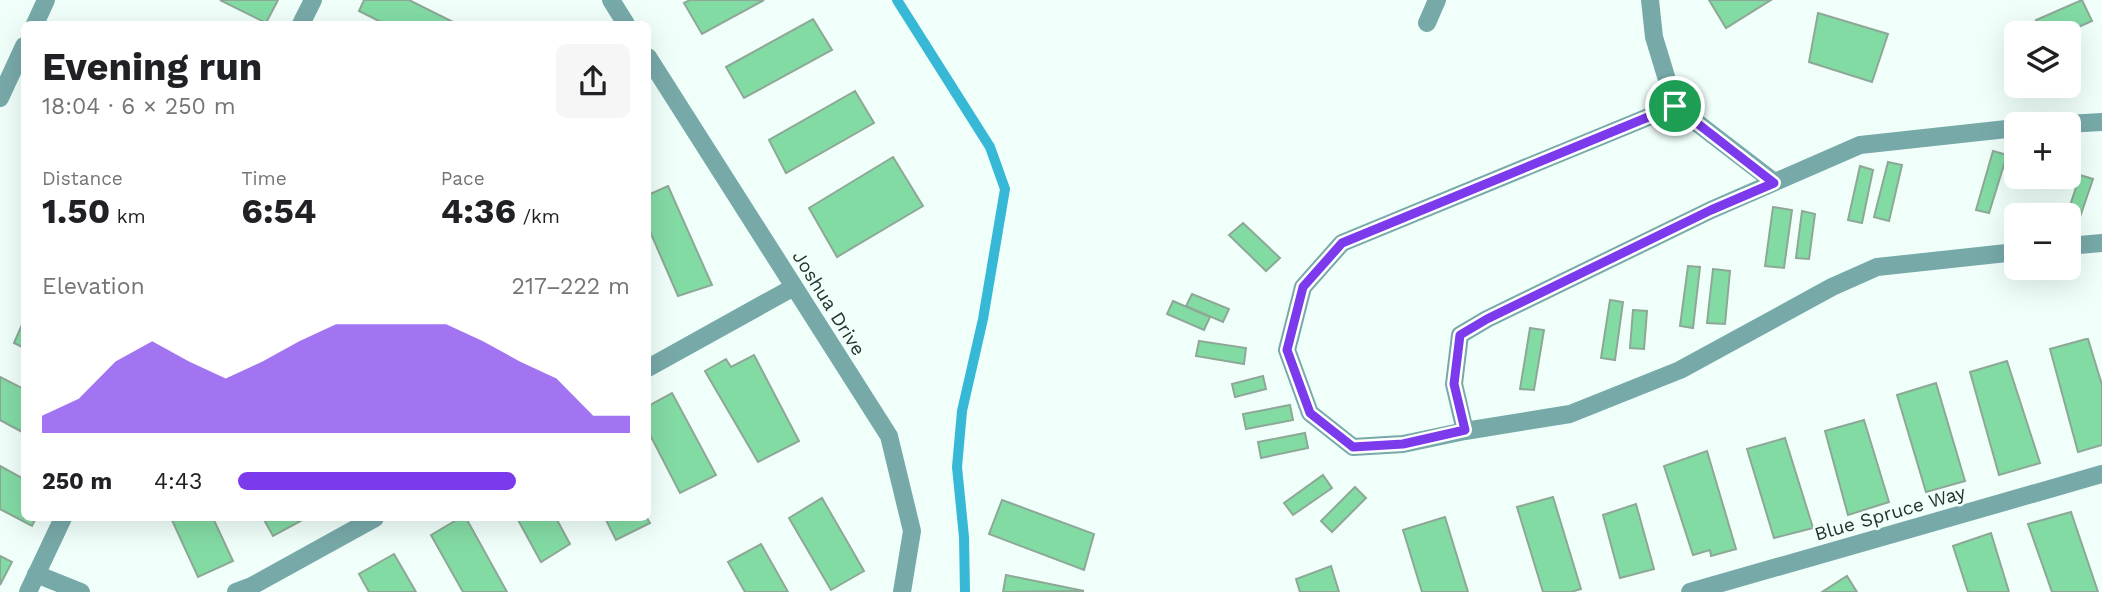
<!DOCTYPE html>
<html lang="en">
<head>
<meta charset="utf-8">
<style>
  :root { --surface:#fff; --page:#f6f6f6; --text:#202124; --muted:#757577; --accent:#7c3aed }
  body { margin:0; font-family:"Work Sans",sans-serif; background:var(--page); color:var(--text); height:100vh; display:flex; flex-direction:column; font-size:26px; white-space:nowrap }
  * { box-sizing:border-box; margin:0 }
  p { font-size:23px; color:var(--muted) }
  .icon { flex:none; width:38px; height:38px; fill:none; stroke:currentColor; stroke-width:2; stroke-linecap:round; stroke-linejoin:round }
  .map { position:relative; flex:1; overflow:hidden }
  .sheet { position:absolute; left:21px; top:21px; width:630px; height:500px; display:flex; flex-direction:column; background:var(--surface); border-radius:10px; box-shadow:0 7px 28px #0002 }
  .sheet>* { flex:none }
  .controls { position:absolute; left:2004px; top:21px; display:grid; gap:14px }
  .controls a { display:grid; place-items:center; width:77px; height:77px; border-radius:10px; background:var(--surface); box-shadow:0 7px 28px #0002; font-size:35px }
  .pin { position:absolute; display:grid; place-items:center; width:60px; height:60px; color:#fff; margin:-30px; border:4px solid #fff; border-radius:50%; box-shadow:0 2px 7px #0007 }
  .round { display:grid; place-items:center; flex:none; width:74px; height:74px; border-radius:10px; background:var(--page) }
  .head { display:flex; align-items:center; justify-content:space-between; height:119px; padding:0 21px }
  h1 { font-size:38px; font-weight:700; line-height:52px }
  .metrics { display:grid; grid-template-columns:repeat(3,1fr); gap:10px; height:119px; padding:7px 21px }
  .metrics div { display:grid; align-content:center }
  .metrics b { font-size:35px; font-weight:700 }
  .metrics small { font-size:19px; font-weight:400 }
  .metrics p { font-size:19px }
  .chart { height:196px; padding:14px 21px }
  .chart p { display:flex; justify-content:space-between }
  .chart svg { width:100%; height:126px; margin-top:7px; fill:var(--accent); opacity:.7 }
  ul { padding:0 21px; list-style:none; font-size:23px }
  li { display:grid; grid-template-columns:112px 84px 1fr; align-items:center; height:52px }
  li i { height:18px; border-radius:9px; background:var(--accent) }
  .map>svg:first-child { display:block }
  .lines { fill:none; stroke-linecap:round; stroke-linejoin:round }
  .stream { stroke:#37b8d6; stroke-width:10 }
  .building { fill:#83dba4; stroke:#8da896; stroke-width:2 }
  .service { stroke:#78a9a9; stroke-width:18 }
  .minor { stroke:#78a9a9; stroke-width:18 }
  .route-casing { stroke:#fff; stroke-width:14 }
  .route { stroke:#7c3aed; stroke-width:9 }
  .labels { text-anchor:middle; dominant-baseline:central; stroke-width:5; stroke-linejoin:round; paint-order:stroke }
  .street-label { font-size:19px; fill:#263430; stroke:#f0fffa }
</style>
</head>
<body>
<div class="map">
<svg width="2102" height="592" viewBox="0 0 2102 592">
  <rect width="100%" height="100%" fill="#f0fffa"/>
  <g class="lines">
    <path class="stream" d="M897 0 990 147 1005 189 983 319 962 411 957 467 964 537 965 592"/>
  </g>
  <path class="building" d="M220 0H278L266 23Z
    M364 0H409L457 24H385L359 11Z
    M690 0H764L702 34 684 3Z
    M1709 0H1771L1726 28Z
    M2082 0 2092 21 2065 33H2042L2036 20Z
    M1818 13 1888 34 1872 82 1809 62Z
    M813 19 832 50 744 98 726 67Z
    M855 91 874 123 786 173 769 140Z
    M1993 151 2007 155 1989 213 1976 210Z
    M893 157 923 206 837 257 809 208Z
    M1888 162 1902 165 1889 221 1874 217Z
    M1860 166 1873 170 1862 223 1848 220Z
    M2080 175 2093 179 2079 220 2067 215Z
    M668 186 712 285 678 296 648 227V195Z
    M1773 207 1792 210 1784 268 1765 266Z
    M1802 211 1815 214 1809 259 1796 258Z
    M1243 223 1280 258 1266 271 1229 235Z
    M1688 266 1700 267 1693 328 1680 326Z
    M1713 269 1730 271 1725 324 1707 323Z
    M1192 294 1229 309 1223 322 1186 306Z
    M1610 300 1623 302 1615 360 1601 358Z
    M1173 301 1210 317 1204 330 1167 314Z
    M1633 310 1647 311 1644 349 1630 348Z
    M24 320V348L14 343Z
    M1530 328 1544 330 1534 390 1520 389Z
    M2086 339H2088L2102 385V445L2078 452 2050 349Z
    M1199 341 1246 348 1244 364 1196 356Z
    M754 355 799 441 758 462 705 371 726 359 731 367Z
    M2007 361 2040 463 1999 475 1970 372Z
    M1263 376 1266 389 1235 397 1232 384Z
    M0 377 24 389V433L0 420Z
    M1936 383 1965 481 1926 492 1897 395Z
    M672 393 716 475 680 493 648 431V406Z
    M1290 405 1293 420 1246 429 1243 414Z
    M1864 420 1889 502 1848 515 1825 431Z
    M1305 433 1308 448 1261 458 1258 442Z
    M1785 438 1813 528 1774 538 1747 449Z
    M1707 451 1736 549 1711 556 1710 550 1693 555 1664 466Z
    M0 466 24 479V518H36L32 526 0 509Z
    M1323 475 1332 488 1293 515 1284 503Z
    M1355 487 1366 498 1332 532 1321 521Z
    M1553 497 1581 589 1571 592H1543L1517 507Z
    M822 498 864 571 831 590 789 518Z
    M1002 500 1094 534 1084 570 989 534Z
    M1636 504 1654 569 1620 578 1603 515Z
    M2071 512 2098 592H2052L2028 524Z
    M1445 517 1468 592H1422L1403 530Z
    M171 518H213L233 561 198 577Z
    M263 518H306L273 536Z
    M460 518H466L507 592H463L431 535Z
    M517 518H556L570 544 541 562Z
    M605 518H647L650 523 616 540Z
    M1991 533 2009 592H1968L1953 546Z
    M761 544 788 592H745L728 562Z
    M394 554 416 592H369L359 574Z
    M0 556 12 562 0 585Z
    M1331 566 1339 592H1300L1296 579Z
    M1006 575 1084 591 1003 592Z
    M1847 576 1857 592H1822Z"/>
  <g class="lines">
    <path class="service" d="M1650 0 1654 37 1675 106
      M1427 23 1437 0
      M2067 124 2102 122
      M1774 182 1675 106 1342 243 1303 287 1287 350 1310 413 1353 447 1403 444 1465 431 1570 414 1680 370 1832 287 1877 267 2016 252
      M2068 246 2102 243
      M1465 431 1454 384 1460 335 1487 319 1711 210 1860 145 2016 128"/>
    <path class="minor" d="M611 0 626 24
      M35 24 46 0
      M301 24 313 0
      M648 57 889 436 912 531 902 592
      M0 98 24 46
      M648 368 794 287
      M36 574 81 592
      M28 592 63 518
      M236 592 252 586 375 518
      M1690 592 2102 474"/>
  </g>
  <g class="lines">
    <defs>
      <path id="route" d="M1675 106 1774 183 1711 210 1487 319 1460 335 1454 384 1465 430 1403 444 1353 447 1310 413 1287 350 1303 287 1342 243Z"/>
    </defs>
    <use href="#route" class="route-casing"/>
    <use href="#route" class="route"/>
  </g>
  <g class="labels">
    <g class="street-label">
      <text transform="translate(829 303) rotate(58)">Joshua Drive</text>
      <text transform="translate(1890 513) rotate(-16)">Blue Spruce Way</text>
    </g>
  </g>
</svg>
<div class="controls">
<a><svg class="icon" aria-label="layers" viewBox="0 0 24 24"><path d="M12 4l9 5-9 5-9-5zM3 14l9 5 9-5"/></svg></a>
<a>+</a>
<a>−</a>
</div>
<div class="pin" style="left:1675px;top:106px;background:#1e9e55"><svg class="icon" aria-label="arrive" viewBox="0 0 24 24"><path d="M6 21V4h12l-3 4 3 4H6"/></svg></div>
<section class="sheet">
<div class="head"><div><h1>Evening run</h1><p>18:04 · 6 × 250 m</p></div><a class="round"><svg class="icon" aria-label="share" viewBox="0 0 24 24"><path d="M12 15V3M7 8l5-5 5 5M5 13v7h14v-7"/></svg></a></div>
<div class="metrics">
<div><p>Distance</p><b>1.50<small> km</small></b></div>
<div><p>Time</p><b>6:54</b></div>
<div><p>Pace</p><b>4:36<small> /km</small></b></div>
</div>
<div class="chart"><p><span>Elevation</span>217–222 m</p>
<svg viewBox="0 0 160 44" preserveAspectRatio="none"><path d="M0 44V38L10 32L20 19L30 12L40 19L50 25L60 19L70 12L80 6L90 6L100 6L110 6L120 12L130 19L140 25L150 38L160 38V44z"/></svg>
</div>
<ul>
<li><b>250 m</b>4:43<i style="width:71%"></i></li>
</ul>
</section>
</div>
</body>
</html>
